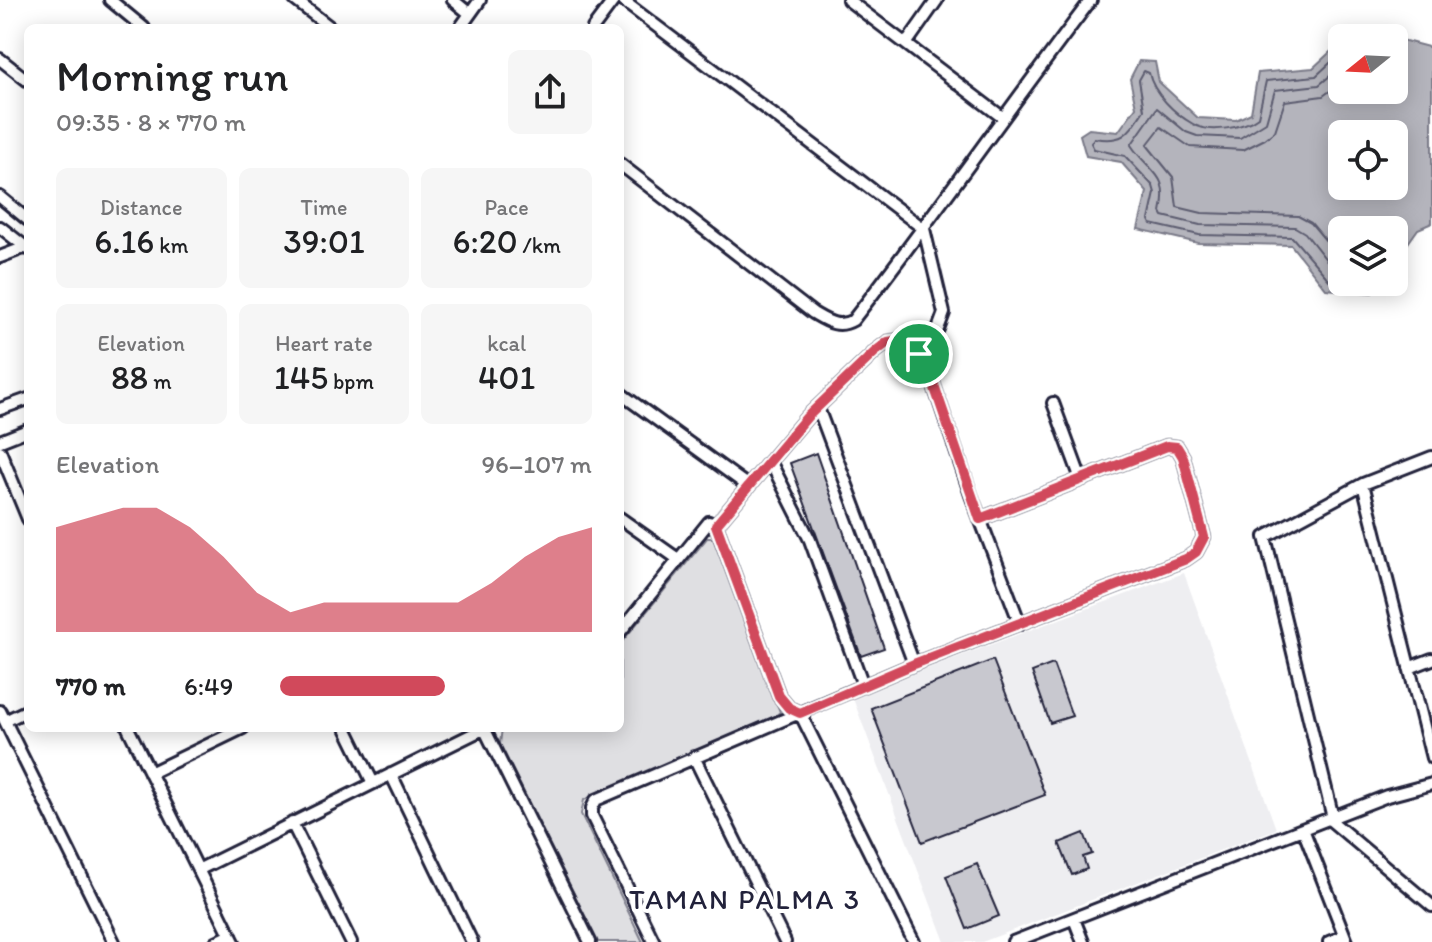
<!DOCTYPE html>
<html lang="en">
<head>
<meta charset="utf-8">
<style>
  :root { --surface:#fff; --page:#f6f6f6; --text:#202124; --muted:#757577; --accent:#d1495b }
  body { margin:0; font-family:Itim,sans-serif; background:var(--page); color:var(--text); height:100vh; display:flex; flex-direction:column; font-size:30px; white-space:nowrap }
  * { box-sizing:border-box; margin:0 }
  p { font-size:26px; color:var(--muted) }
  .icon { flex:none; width:44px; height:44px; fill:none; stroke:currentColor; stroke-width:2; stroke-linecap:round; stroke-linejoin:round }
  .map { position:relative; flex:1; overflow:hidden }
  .details { position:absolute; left:24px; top:24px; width:600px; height:708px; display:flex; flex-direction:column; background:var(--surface); border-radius:12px; box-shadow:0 4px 20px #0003 }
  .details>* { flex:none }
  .needle { width:52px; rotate:252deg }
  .controls { position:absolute; left:1328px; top:24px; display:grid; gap:16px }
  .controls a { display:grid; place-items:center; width:80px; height:80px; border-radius:12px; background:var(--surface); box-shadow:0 4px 20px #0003; font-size:40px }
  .pin { position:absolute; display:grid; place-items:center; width:68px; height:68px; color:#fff; margin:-34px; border:4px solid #fff; border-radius:50%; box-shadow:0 2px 8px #0007 }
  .round { display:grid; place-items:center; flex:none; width:84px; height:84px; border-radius:12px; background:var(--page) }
  .headline { display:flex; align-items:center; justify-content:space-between; height:136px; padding:0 32px }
  h1 { font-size:44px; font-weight:600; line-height:60px }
  .stats { display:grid; grid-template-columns:repeat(3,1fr); gap:12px; height:136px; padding:8px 32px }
  .stats div { display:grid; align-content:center; border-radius:12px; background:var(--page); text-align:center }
  .stats b { font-size:34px; font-weight:600 }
  .stats small { font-size:22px; font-weight:400 }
  .stats p { font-size:22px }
  .chart { height:224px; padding:16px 32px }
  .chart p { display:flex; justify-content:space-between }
  .chart svg { width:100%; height:144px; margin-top:8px; fill:var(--accent); opacity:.7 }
  ul { padding:0 32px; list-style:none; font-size:26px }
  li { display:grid; grid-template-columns:128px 96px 1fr; align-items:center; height:60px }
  li i { height:20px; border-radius:10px; background:var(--accent) }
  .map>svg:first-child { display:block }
  .built { fill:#eeeef1 }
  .green { fill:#dfdfe2; stroke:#80808e; stroke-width:2 }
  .water { fill:#b4b4bc; stroke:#7a7a88; stroke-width:2; fill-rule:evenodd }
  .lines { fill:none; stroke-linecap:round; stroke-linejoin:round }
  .shore { stroke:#5c5c6f; stroke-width:2 }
  .building { fill:#c8c8cf; stroke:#22223b; stroke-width:2 }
  .street-casing { stroke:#22223b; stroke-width:16 }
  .street { stroke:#fff; stroke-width:10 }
  .route-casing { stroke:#fff; stroke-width:16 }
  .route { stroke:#d1495b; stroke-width:10 }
  .labels { text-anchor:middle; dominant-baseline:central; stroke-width:8; stroke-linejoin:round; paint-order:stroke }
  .neighbourhood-label { font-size:28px; letter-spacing:2px; fill:#22223b; stroke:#fff }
</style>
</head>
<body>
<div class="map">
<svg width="1432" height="942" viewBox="0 0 1432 942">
  <rect width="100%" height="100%" fill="#fff"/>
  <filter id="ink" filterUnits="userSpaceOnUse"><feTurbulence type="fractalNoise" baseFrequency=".0125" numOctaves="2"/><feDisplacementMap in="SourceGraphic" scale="16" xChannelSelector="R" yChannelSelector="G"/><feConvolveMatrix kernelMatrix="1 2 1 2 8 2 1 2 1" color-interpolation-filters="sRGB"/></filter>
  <g filter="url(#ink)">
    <path class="built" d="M1184 573 1276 829 982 942H945L852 696Z"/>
    <path class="green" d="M707 538H713L780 712 774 717 584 800 581 814 643 942H598L500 744 502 728H620V644Z"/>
    <path class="water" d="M1394 38 1432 48V223L1418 229 1394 263V230H1342V282H1380L1372 293 1326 289 1291 245 1198 243 1138 229 1147 192 1121 162 1086 156 1080 135 1089 129 1118 132 1136 107 1130 79 1139 61 1155 62 1159 82 1198 118 1236 120 1251 113 1258 73 1313 68 1341 42 1342 90H1394ZM1342 134H1394V186H1342Z"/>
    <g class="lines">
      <path class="shore" d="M1342 52 1316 76 1266 81 1258 117C1244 128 1209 134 1193 124 1175 114 1153 93 1149 73L1144 71 1139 80 1144 110C1128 134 1124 143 1094 138L1091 143 1094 149 1125 156 1153 186 1155 193 1149 220 1151 224 1199 235 1292 237 1330 281 1367 285 1371 282
        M1342 66 1319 85 1275 90 1266 122 1240 138 1197 136 1186 132 1157 108 1131 145C1150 174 1170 173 1161 212L1163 216 1200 225 1295 227 1305 233 1335 271 1342 272
        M1342 82 1323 96 1285 101 1275 131 1265 139 1243 150 1190 147 1161 127 1147 145 1173 177 1177 207 1202 213 1298 216 1311 223 1342 260"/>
    </g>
    <path class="building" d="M816 453 884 648 861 656 790 463Z
      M993 660 1045 795 922 842 871 708Z
      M1053 664 1072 716 1050 723 1032 672Z
      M1084 833 1092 854 1083 857 1087 869 1072 875 1059 843Z
      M977 864 999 916 967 929 946 876Z"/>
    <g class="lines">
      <defs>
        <path id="street" d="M110 0 144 28
          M295 0 331 28
          M453 0 470 14
          M622 0 924 229 944 313 938 329 919 354
          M848 0 1002 117
          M460 28 480 0
          M593 28 614 0
          M906 44 937 0
          M0 59 28 81
          M620 164 813 313C827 321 838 329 853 320 935 215 1010 106 1091 0
          M0 197 28 220
          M0 227 28 249
          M0 257 26 247
          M620 393 748 486
          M1053 403 1081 479
          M818 408 914 664 1186 559 1196 552 1204 537 1183 457 1177 447 1167 446 980 519
          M0 409 28 399
          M0 441 28 430
          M0 451 28 519
          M770 461 810 540 863 685
          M1363 484 1432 758
          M620 518 678 559
          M716 525 779 696 789 708 800 713 914 942
          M620 632 709 522 716 525 807 417 876 351 888 342 901 340 925 359 971 495 1020 624
          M1409 668 1432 659
          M0 711 114 942
          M5 721 28 710
          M128 728 234 942
          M346 728 373 783
          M484 728 590 942
          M694 757 785 942
          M150 773 243 728
          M391 774 472 942
          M1333 818 1265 537 1363 484 1432 457
          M1329 819 1432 906
          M292 823 351 942
          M1303 829 1347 942
          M200 869 485 728
          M1074 919 1083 942
          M216 942 231 935
          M654 942 592 816V808L596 800 914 664
          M1013 942 1387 796 1432 784
          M1329 942 1344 936"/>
      </defs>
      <use href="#street" class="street-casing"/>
      <use href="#street" class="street"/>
    </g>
  </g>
  <g class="lines" filter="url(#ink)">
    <defs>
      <path id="route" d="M901 340 925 359 980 519 1167 446 1177 447 1183 457 1204 537 1196 552 1186 559 914 664 800 713 789 708 779 696 716 525 807 417 876 351 888 342Z"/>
    </defs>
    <use href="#route" class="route-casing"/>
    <use href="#route" class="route"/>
  </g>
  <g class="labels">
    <g class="neighbourhood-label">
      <text x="745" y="899">TAMAN PALMA 3</text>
    </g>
  </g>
</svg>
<div class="controls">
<a><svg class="needle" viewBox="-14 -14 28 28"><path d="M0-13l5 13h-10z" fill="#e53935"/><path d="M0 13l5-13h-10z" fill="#757577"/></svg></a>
<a><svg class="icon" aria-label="locate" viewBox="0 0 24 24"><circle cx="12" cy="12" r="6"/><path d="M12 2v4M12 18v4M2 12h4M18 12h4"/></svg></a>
<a><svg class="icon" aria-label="layers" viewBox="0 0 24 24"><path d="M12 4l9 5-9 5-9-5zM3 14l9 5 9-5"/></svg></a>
</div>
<div class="pin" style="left:919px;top:354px;background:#1e9e55"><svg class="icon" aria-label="arrive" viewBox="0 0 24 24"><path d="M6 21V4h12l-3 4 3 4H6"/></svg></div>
<section class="details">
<div class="headline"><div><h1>Morning run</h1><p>09:35 · 8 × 770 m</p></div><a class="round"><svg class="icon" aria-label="share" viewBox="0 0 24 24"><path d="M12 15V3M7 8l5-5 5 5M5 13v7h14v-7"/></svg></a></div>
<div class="stats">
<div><p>Distance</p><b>6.16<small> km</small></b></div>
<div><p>Time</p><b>39:01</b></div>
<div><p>Pace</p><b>6:20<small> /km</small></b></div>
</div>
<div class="stats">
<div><p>Elevation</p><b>88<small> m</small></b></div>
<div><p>Heart rate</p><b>145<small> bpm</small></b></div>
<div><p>kcal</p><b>401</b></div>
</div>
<div class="chart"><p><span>Elevation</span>96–107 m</p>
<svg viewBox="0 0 160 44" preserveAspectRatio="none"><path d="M0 44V12L10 9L20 6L30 6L40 12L50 21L60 32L70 38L80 35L90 35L100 35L110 35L120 35L130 29L140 21L150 15L160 12V44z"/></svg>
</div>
<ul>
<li><b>770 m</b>6:49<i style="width:53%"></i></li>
</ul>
</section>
</div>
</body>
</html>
